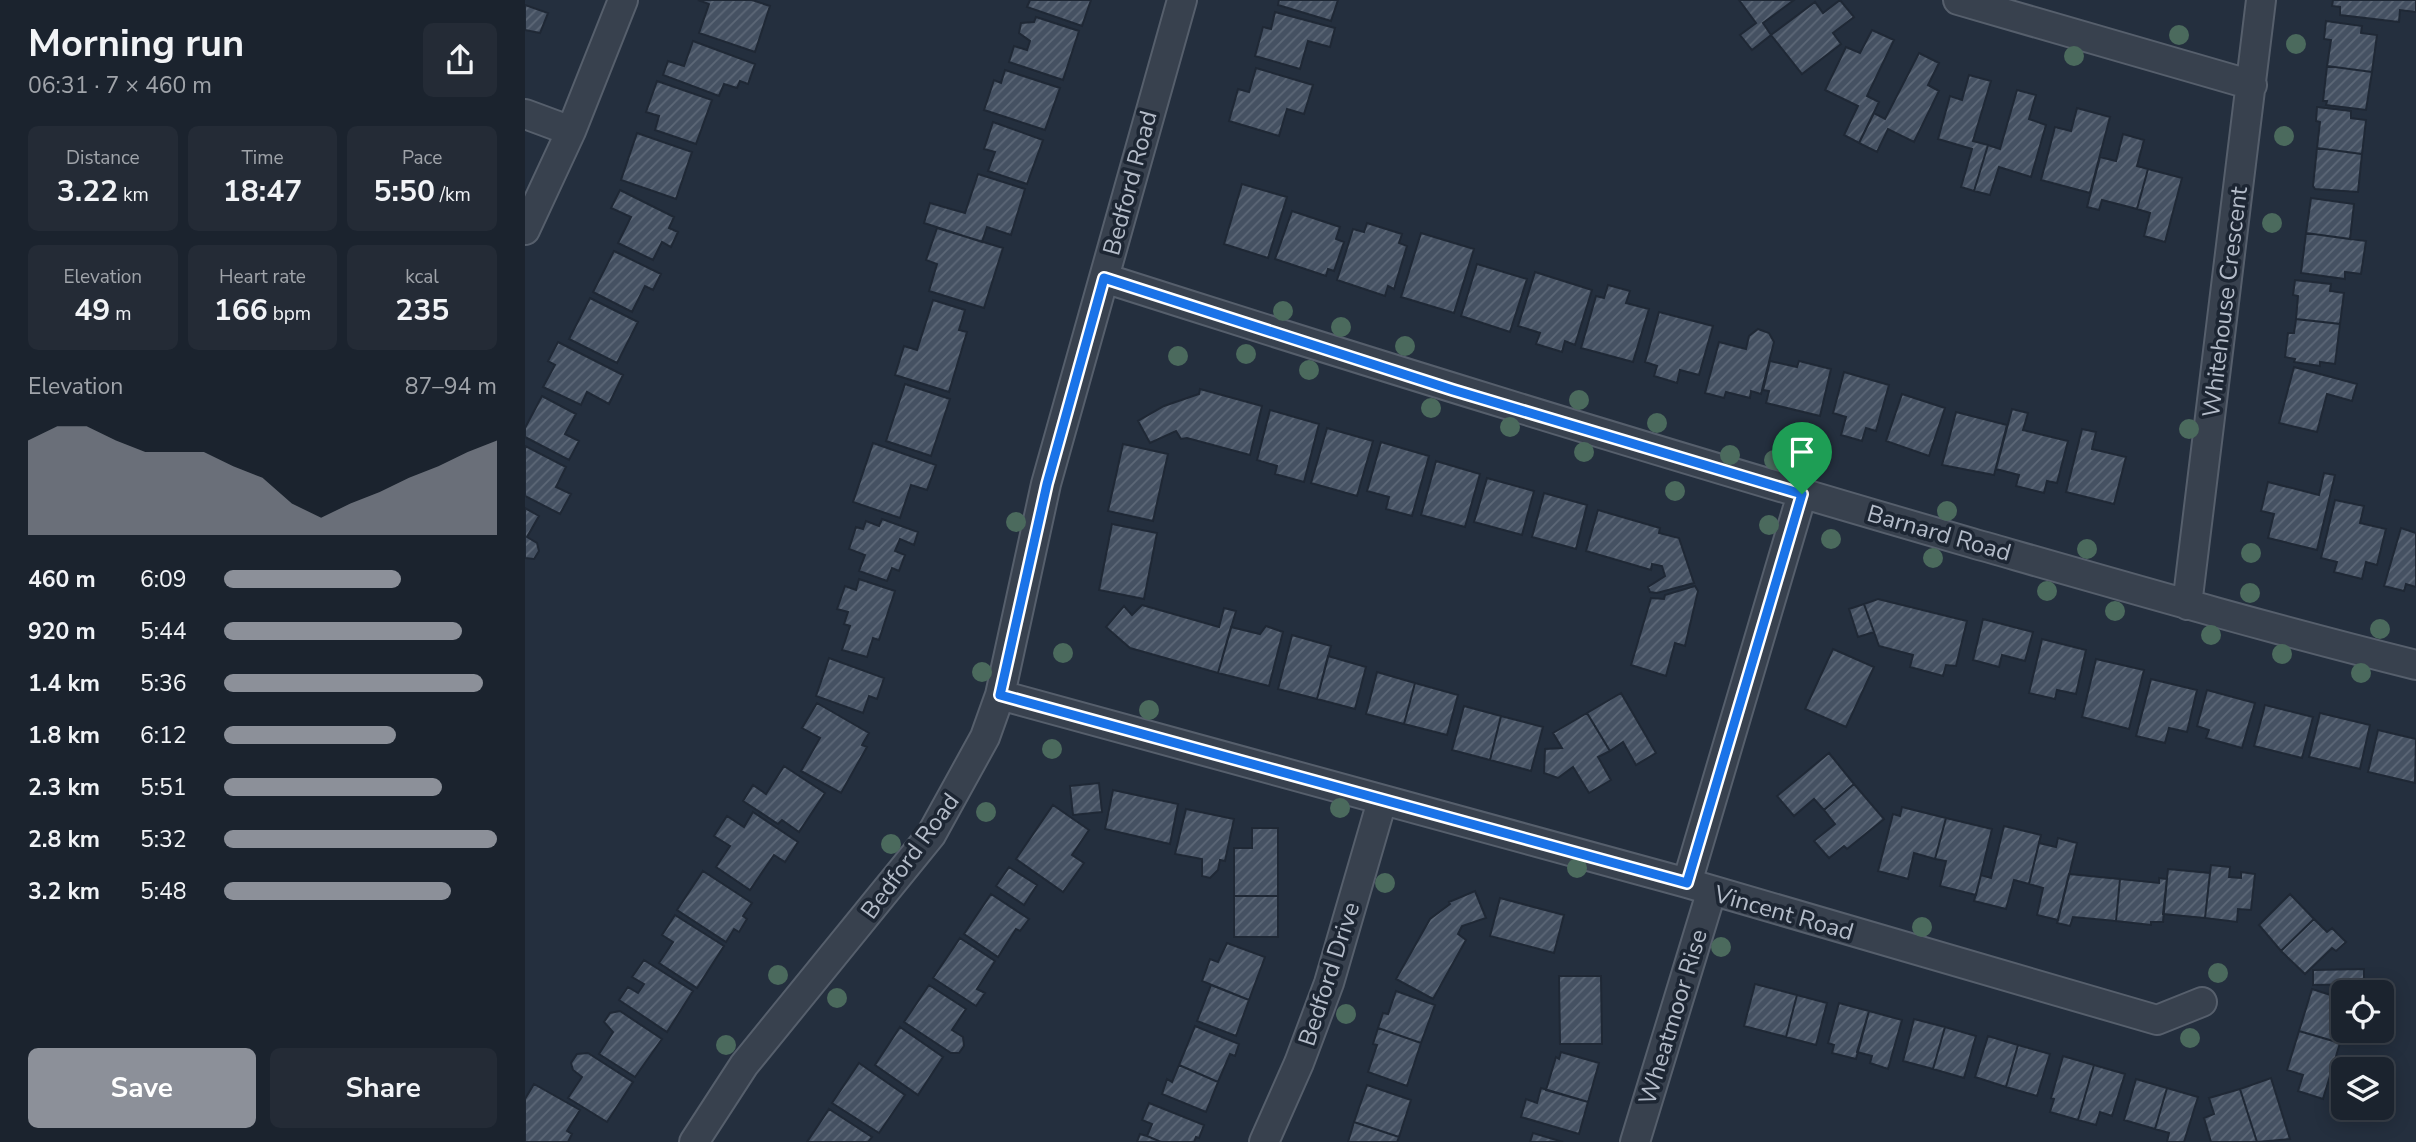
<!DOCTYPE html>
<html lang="en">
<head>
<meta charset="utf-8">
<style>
  :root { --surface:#1b232e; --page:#242b36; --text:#f1f3f6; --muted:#a0a4aa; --line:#39404a; --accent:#8c9099 }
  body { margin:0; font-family:"Nunito Sans",sans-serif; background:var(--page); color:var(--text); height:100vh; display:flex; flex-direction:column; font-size:26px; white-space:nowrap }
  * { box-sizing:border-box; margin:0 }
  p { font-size:23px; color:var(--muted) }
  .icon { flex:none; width:38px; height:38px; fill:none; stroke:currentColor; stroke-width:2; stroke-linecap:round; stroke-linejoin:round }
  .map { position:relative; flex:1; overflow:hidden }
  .side { display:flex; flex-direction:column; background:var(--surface); width:525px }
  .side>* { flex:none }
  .tools { position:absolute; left:1806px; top:980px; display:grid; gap:14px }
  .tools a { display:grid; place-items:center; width:63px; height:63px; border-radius:10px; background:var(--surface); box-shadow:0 4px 18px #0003,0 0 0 2px var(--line); font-size:35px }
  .pin { position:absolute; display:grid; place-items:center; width:60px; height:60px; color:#fff; margin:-72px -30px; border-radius:50% 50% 50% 0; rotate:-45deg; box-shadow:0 0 7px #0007 }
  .pin .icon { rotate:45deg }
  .round { display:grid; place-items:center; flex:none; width:74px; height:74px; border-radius:10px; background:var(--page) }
  .summary { display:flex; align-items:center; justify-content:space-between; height:119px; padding:0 28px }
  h1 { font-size:38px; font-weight:700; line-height:52px }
  .metrics { display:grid; grid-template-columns:repeat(3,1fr); gap:10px; height:119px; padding:7px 28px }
  .metrics div { display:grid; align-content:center; border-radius:10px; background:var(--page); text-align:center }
  .metrics b { font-size:30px; font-weight:700 }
  .metrics small { font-size:19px; font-weight:400 }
  .metrics p { font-size:19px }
  .chart { height:196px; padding:14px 28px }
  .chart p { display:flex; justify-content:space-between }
  .chart svg { width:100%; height:126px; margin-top:7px; fill:var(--accent); opacity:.7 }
  .action { display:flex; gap:14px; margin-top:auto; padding:14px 28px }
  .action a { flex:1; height:80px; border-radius:10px; background:var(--accent); color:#fff; font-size:28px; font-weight:700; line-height:80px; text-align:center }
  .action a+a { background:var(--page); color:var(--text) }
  ul { padding:0 28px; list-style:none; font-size:23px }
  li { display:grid; grid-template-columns:112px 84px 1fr; align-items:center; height:52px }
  li i { height:18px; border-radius:9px; background:var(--accent) }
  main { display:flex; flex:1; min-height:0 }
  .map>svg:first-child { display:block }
  .building { fill:url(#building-hatch); stroke:#1f2835; stroke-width:2 }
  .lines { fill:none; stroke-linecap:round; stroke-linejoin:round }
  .street-casing { stroke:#565f6c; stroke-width:32 }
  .street { stroke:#38414e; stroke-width:28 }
  .tree { fill:#4b6a5d }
  .route-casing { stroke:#fff; stroke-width:14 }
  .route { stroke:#1a73e8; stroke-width:9 }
  .labels { text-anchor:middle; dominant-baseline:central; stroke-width:7; stroke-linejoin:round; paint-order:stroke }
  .street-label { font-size:24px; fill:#b4bcc9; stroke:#1d2633 }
</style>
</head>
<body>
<main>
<section class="side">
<div class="summary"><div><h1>Morning run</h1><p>06:31 · 7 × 460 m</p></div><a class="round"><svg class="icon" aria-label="share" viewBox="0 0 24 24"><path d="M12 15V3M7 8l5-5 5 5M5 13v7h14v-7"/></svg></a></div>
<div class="metrics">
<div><p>Distance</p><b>3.22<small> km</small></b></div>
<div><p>Time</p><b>18:47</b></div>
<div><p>Pace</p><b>5:50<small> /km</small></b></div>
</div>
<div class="metrics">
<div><p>Elevation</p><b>49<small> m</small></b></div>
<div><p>Heart rate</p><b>166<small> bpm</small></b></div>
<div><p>kcal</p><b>235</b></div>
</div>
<div class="chart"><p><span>Elevation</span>87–94 m</p>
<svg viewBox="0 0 160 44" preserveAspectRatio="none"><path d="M0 44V11L10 6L20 6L30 11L40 15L50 15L60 15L70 20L80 24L90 33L100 38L110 33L120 29L130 24L140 20L150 15L160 11V44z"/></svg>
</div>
<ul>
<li><b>460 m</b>6:09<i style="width:65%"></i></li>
<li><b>920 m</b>5:44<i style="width:87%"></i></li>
<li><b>1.4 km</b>5:36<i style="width:95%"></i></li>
<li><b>1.8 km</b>6:12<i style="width:63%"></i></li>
<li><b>2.3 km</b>5:51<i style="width:80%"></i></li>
<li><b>2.8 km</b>5:32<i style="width:100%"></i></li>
<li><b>3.2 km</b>5:48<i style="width:83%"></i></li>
</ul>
<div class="action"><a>Save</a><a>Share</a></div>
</section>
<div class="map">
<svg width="1891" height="1142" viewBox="0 0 1891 1142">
  <defs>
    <pattern id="building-hatch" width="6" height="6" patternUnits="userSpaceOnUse" patternTransform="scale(1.75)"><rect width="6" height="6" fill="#455162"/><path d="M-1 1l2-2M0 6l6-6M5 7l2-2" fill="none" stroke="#5d6877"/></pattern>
  </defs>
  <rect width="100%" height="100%" fill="#242f3e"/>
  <path class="building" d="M173 0H227L245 6 230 52 174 33 184 4Z
    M505 0H566L557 26 502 7Z
    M754 0H813L806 21 753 5Z
    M1214 0H1269L1238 23 1246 35 1227 50 1215 35 1231 23Z
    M1315 0 1329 17 1308 33 1316 44 1277 74 1246 35 1290 2 1298 13Z
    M1808 0H1891V12L1875 10 1874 22 1815 15V7L1807 6Z
    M0 5 23 13 15 33 0 30Z
    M750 12 810 28 805 47 783 41 775 69 730 56 738 27 746 29Z
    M511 17 554 31 538 80 484 62 489 46 502 50 505 41 494 33 496 23 509 22Z
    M1801 21 1837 26 1836 33 1852 35 1847 72 1802 66 1806 40 1799 39Z
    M1347 30 1369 40 1342 96 1354 102 1334 143 1319 135 1333 106 1300 90 1321 47 1335 53Z
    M168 41 230 64 223 84 215 81 212 88 199 84 194 96 138 75 143 61 159 66Z
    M1394 53 1414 63 1403 85 1414 91 1389 142 1363 129 1352 152 1334 143 1349 113 1360 119Z
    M1802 66 1847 72 1841 110 1801 105 1802 101H1798Z
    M731 68 788 85 779 114 762 109 754 136 704 121 713 89 724 92Z
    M480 70 535 88 520 130 459 110 469 80 476 83Z
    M1444 75 1466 81 1448 141 1463 145 1449 191 1436 187 1447 149 1413 139 1425 96 1437 100Z
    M132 81 187 100 171 144 130 130 134 116 121 112Z
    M1492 90 1511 95 1504 119 1521 125 1506 177 1474 167 1465 195 1449 191 1463 145 1475 149Z
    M1792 107 1826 111V118L1841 120 1837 154 1792 148 1795 122 1791 121Z
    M1552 108 1585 117 1565 193 1516 180 1530 127 1546 131Z
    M468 122 518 140 502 184 463 171 470 152 459 149Z
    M112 133 167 152 151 199 96 180Z
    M1598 134 1619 140 1612 166 1623 169 1612 209 1577 200 1574 210 1562 207 1575 157 1591 161Z
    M1792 148 1837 154 1833 192 1790 189 1788 186Z
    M1623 169 1657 178 1640 242 1619 236 1625 213 1612 209Z
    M453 174 500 189 486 235 462 227 457 242 399 223 405 203 440 213Z
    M717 184 762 197 743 258 699 244Z
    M95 190 149 217 144 228 153 232 146 247 137 242 128 260 93 243 106 217 86 208Z
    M1786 198 1829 204 1825 239 1781 233Z
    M767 211 815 227 811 239 819 242 809 271 803 269 801 276 750 259Z
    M842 223 877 234 874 243 882 246 869 289 863 286 860 296 812 280 828 229 839 232Z
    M412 228 478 248 459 308 404 291 412 264 401 260Z
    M896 233 949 249 929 313 876 297Z
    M1781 233 1841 241 1836 274 1820 272V279L1776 273Z
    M89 251 136 274 128 290 120 286 107 312 68 292Z
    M952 264 1002 279 985 332 936 316Z
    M1010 272 1067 290 1050 345 1040 341 1037 352 1011 344 1015 333 993 326Z
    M1770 280 1806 284 1805 291 1819 293 1815 324 1771 319 1773 296 1768 295Z
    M1083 285 1105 291 1101 303 1124 309 1108 362 1056 348 1071 296 1079 298Z
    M65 298 113 322 92 363 44 339Z
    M408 300 440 310 434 330 442 332 424 392 370 375 379 346 392 350Z
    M1134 312 1188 326 1174 375 1155 370 1152 383 1129 376 1132 366 1120 362Z
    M1771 319 1815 324 1810 364 1795 362V366L1769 362 1770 359 1760 357 1763 333H1769Z
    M1233 329 1244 333 1249 342 1236 394 1226 391 1225 398 1201 392 1199 398 1180 393 1194 342 1221 349 1224 336Z
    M33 342 98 375 84 404 62 392 56 405 18 387 30 365 23 361Z
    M1245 361 1272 367 1274 361 1306 369 1295 416 1241 403 1244 391 1238 390Z
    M1769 367 1832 384 1827 401 1802 394 1792 432 1754 423Z
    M1319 372 1364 385 1351 431 1341 428 1337 441 1316 435 1321 417 1308 413Z
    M380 384 425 399 406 456 361 441Z
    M675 389 737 406 725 455 662 438 656 439 651 431 625 443 613 421 639 406 674 394Z
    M1377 394 1420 408 1404 456 1361 441Z
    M17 396 51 414 40 434 54 441 44 460 0 437V428Z
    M1487 409 1503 413 1498 430 1543 441 1532 483 1522 481 1519 493 1491 486 1494 475 1471 469Z
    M745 410 794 424 779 482 750 474 752 466 732 460Z
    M1431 412 1482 425 1469 475 1417 465Z
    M802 428 848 441 832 496 786 483Z
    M1557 429 1571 432 1567 449 1601 457 1589 504 1541 492Z
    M856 442 904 456 887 516 861 509 864 497 842 491Z
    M348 443 411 465 402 490 386 485 375 518 328 502Z
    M598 444 643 454 628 521 583 511Z
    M0 446 41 467 31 487 46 494 35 514 0 496Z
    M911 461 955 474 940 527 896 515Z
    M1799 473 1810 475 1792 550 1743 538 1749 514 1736 511 1743 482 1794 495Z
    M962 478 1009 491 997 535 949 522Z
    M1019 493 1062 505 1051 549 1007 537Z
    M1810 500 1839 506 1835 523 1861 529 1852 565 1841 562 1837 579 1809 572 1812 562 1796 558Z
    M0 508 14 516 2 537 12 543 14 551 9 559 0 558Z
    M1073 510 1135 528 1134 533 1154 538 1169 583 1132 593 1125 592 1123 587 1140 576 1137 566 1127 564 1126 570 1061 551Z
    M357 519 393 532 389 545 375 539 370 551 380 555 374 571 367 568 362 581 334 571 340 555 324 549 331 527 338 529 341 521 354 526Z
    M587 524 632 533 619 599 574 590Z
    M1876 528 1891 533V587L1881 584 1879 591 1859 586Z
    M334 579 370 591 354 640 348 638 342 657 317 650 325 626 319 624 323 612 312 609 320 586 331 590Z
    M1170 586 1173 591 1160 646 1150 643 1141 676 1106 665 1126 598 1139 599 1140 595Z
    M1353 599 1442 621 1431 666 1421 665 1418 676 1385 667 1388 655 1354 646 1339 604Z
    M1339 604 1349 632 1333 637 1324 609Z
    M617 605 694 627 699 608 711 611 693 673 605 648 581 627 599 606 607 615Z
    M1458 619 1508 632 1500 661 1477 655 1474 667 1448 660Z
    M741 626 758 632 744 686 693 673 706 627 735 634Z
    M767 635 806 646 792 699 753 689Z
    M1517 639 1561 650 1551 694 1532 690 1530 699 1504 693Z
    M1308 649 1349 667 1321 727 1280 709Z
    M803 656 841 667 830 709 792 699Z
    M304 658 359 678 352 699 344 696 338 713 291 696Z
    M1571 659 1619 670 1604 729 1557 717Z
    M852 672 890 683 879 724 841 714Z
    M1626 679 1672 690 1662 732 1644 728 1640 743 1611 736Z
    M890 683 933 695 922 735 879 724Z
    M1682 690 1730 703 1717 748 1681 738 1684 730 1672 726Z
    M1096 693 1131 753 1111 765 1098 742 1085 751 1062 713Z
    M292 703 344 733 337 745 342 747 316 793 276 771 295 738 277 728Z
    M1740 705 1788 717 1777 758 1729 746Z
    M939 706 976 716 965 760 927 750Z
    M1062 713 1085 751 1073 757 1086 780 1064 793 1048 767 1033 778 1019 773 1020 749 1037 748 1028 733Z
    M1795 713 1845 725 1835 769 1784 757Z
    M976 716 1018 727 1006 771 965 760Z
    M1853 730 1891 739 1890 783 1843 772Z
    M1304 753 1329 784 1299 810 1289 799 1269 816 1252 796Z
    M259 766 300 793 274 832 257 820 253 824 218 801 228 785 241 794Z
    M574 783 577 812 548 815 545 786Z
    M1329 784 1359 819 1322 849 1319 846 1304 858 1289 841 1310 824 1299 810Z
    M588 790 653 804 645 844 580 829Z
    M528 805 564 830 547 855 559 863 538 892 491 859Z
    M1377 807 1421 818 1410 859 1389 853 1383 879 1353 871 1368 814 1375 816Z
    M661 809 709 819 700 861 695 860 693 870 685 878 677 876V859L650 854Z
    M228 812 273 842 260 862 249 855 225 890 191 867 205 846 189 836 202 816 219 827Z
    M1421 818 1467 829 1451 895 1415 886 1421 861 1410 859Z
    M1479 826 1516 835 1504 884 1489 880 1481 909 1449 901 1456 875 1466 878Z
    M727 828H753V896H709V848H727Z
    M1533 838 1552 843 1533 920 1512 915 1518 888 1504 884 1514 843 1531 847Z
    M1686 865 1705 867 1704 877 1716 878V872L1730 874 1726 910 1713 909 1712 922 1680 918Z
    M484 867 512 885 499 905 471 886Z
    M1643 869 1685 873 1680 918 1638 914Z
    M178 871 227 903 218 916 222 919 214 932 209 929 201 942 152 910Z
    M1544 874 1595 879 1591 921 1548 917 1545 926 1532 923Z
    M1634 878 1642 879 1638 922H1626V925L1591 921 1595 879 1634 883Z
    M950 891 961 918 937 926 933 934 941 940 908 999 871 979 905 919 925 904 924 902Z
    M466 894 504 919 495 931 491 929 473 957 439 934Z
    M1765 894 1789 919 1756 951 1734 925Z
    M709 896H753V937H709Z
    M975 898 1039 915 1029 953 965 936Z
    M150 915 199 946 172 988 134 963 148 942 137 935Z
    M1789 919 1802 932 1807 928 1821 942 1811 951 1807 948 1780 974 1756 951Z
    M435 938 470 961 452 989 460 993 451 1006 408 978Z
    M702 943 740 957 724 1000 677 981 685 959 693 962Z
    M119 960 168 991 142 1032 94 1000 103 987 113 993 119 984 107 977Z
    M1839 969V984L1788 985V970Z
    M1034 976H1076L1077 1044H1035Z
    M1230 984 1272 995 1261 1037 1219 1026Z
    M404 985 441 1009 427 1030 438 1037 439 1046 434 1053H426L379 1022Z
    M686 985 724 1000 711 1036 672 1021Z
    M1787 989 1818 999V1031H1826H1819L1815 1043 1774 1031Z
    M871 991 910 1005 896 1043 853 1028 858 1013 863 1014Z
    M1272 995 1302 1003 1291 1045 1261 1037Z
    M1314 1003 1344 1011 1331 1059 1307 1053 1309 1045 1303 1043Z
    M95 1011 137 1039 110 1077 74 1054 88 1032 79 1022 85 1013Z
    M1344 1011 1377 1020 1363 1069 1345 1063 1347 1056 1332 1052Z
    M1389 1019 1420 1027 1408 1069 1378 1061Z
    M670 1026 714 1044 710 1056 705 1054 693 1082 654 1065Z
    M375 1027 418 1057 393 1095 350 1065Z
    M1420 1027 1451 1036 1439 1078 1408 1069Z
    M853 1028 896 1043 882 1086 843 1072 852 1045 848 1044Z
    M1774 1031 1815 1043 1798 1099 1773 1091 1778 1075 1762 1070Z
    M1463 1036 1493 1045 1481 1087 1450 1077Z
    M1493 1045 1525 1054 1512 1096 1481 1087Z
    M1036 1052 1074 1063 1063 1102 1021 1090 1031 1057 1034 1059Z
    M63 1053 108 1082 82 1122 43 1098 57 1077 48 1070 46 1063 52 1054Z
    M1538 1056 1569 1065 1553 1120 1525 1112 1529 1099 1526 1098Z
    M334 1063 380 1095 354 1133 307 1103Z
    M654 1065 693 1082 681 1112 637 1094 642 1079 647 1082Z
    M1569 1065 1600 1074 1587 1116 1575 1112 1571 1125 1553 1120Z
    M1746 1078 1765 1139 1732 1142 1715 1089Z
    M1611 1079 1642 1088 1630 1129 1599 1120Z
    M9 1084 55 1110 42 1131 47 1134 43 1142H0V1099Z
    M842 1085 886 1100 874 1137 829 1122Z
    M1016 1088 1063 1102 1054 1134 996 1117 1001 1099 1012 1103Z
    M1642 1088 1673 1097 1659 1142H1642L1644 1133 1630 1129Z
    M1715 1089 1732 1142H1686L1679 1118 1689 1114 1684 1098Z
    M624 1103 679 1125 674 1138 671 1137 669 1142H636L622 1136 627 1124 617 1120Z
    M304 1109 347 1137 343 1142H282Z
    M829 1122 874 1137 872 1142H823Z
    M1008 1133 1038 1142H1005Z
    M615 1134 622 1136 636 1142H612Z"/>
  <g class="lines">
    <defs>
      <path id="street" d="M1433 0 1727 85
        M0 114 46 131
        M0 230 46 131 98 0
        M579 278C867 370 1156 459 1447 543 1594 585 1742 628 1891 665
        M1662 605 1736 0
        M475 695 1162 883 1632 1020 1677 1002
        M1162 883 1277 494
        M169 1142 219 1065 406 835 460 737 475 695 521 484 657 0
        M739 1142 774 1063 804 983 857 801
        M1110 1142 1186 893"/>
    </defs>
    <use href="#street" class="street-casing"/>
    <use href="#street" class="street"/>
  </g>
  <g class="tree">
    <circle cx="1654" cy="35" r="10"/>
    <circle cx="1771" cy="44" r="10"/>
    <circle cx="1549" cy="56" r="10"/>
    <circle cx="1759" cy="136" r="10"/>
    <circle cx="1747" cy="223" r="10"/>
    <circle cx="758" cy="311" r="10"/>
    <circle cx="816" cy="327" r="10"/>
    <circle cx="880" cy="346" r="10"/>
    <circle cx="721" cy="354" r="10"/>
    <circle cx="653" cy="356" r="10"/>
    <circle cx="784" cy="370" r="10"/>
    <circle cx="1054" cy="400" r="10"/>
    <circle cx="906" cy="408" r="10"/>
    <circle cx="1132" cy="423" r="10"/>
    <circle cx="985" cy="427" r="10"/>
    <circle cx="1664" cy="429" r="10"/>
    <circle cx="1059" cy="452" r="10"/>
    <circle cx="1205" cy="455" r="10"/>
    <circle cx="1249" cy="460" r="10"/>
    <circle cx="1150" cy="491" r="10"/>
    <circle cx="1422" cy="511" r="10"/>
    <circle cx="491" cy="522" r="10"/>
    <circle cx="1244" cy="525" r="10"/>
    <circle cx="1306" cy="539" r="10"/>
    <circle cx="1562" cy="549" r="10"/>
    <circle cx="1726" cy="553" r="10"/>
    <circle cx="1408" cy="558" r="10"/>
    <circle cx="1522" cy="591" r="10"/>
    <circle cx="1725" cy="593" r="10"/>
    <circle cx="1590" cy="611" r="10"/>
    <circle cx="1855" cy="629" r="10"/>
    <circle cx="1686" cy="635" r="10"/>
    <circle cx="538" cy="653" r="10"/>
    <circle cx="1757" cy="654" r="10"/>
    <circle cx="457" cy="672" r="10"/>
    <circle cx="1836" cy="673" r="10"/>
    <circle cx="624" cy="710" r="10"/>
    <circle cx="527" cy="749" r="10"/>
    <circle cx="815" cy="808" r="10"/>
    <circle cx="461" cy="812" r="10"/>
    <circle cx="366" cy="844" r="10"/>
    <circle cx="1052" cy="868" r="10"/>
    <circle cx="860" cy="883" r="10"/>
    <circle cx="1397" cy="927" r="10"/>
    <circle cx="1196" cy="947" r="10"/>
    <circle cx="1693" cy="973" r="10"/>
    <circle cx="253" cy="975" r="10"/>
    <circle cx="312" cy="998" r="10"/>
    <circle cx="821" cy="1014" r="10"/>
    <circle cx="1665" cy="1038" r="10"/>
    <circle cx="201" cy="1045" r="10"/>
  </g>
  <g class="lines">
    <defs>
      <path id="route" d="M579 278 928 390 1277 494 1162 883 475 695 522 484Z"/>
    </defs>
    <use href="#route" class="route-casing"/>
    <use href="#route" class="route"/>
  </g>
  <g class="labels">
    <g class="street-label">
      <text transform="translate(605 183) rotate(-75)">Bedford Road</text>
      <text transform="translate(1700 302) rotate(-83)">Whitehouse Crescent</text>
      <text transform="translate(1414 533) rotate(16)">Barnard Road</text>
      <text transform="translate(385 856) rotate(-54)">Bedford Road</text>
      <text transform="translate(1259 913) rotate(16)">Vincent Road</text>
      <text transform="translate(804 974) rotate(-72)">Bedford Drive</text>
      <text transform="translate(1148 1017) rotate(-73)">Wheatmoor Rise</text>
    </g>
  </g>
</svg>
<div class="tools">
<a><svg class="icon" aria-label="locate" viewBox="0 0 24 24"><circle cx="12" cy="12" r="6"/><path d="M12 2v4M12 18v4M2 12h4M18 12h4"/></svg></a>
<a><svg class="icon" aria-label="layers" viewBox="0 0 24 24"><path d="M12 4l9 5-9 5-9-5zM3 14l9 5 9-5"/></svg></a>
</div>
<div class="pin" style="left:1277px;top:494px;background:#1e9e55"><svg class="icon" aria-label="arrive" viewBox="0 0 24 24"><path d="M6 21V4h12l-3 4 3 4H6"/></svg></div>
</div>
</main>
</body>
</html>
